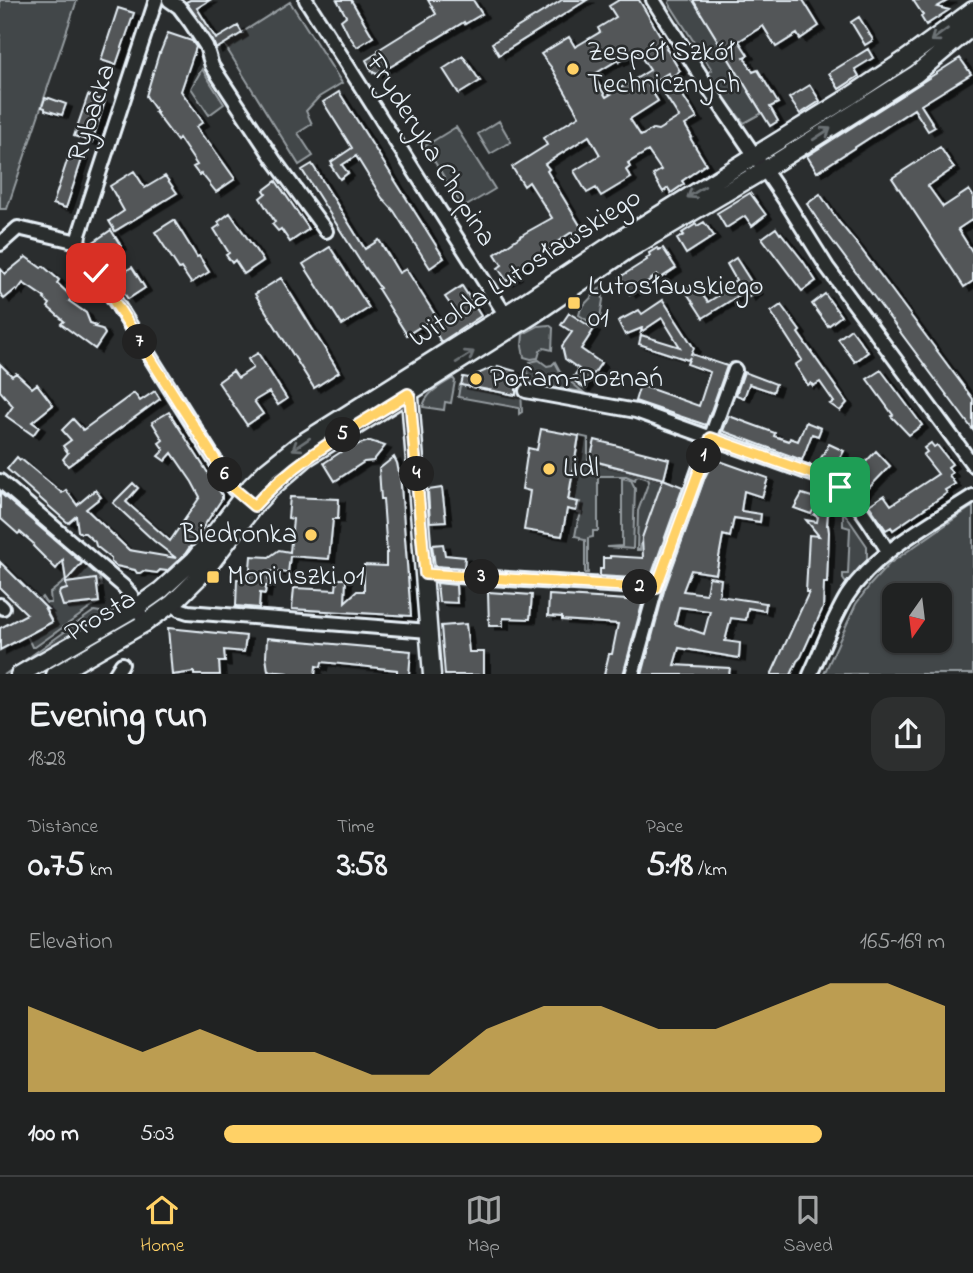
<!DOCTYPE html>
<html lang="en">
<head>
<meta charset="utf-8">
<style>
  :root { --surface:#202222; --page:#2d2f2f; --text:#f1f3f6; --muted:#a2a4a5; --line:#3d3f40; --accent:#ffd166 }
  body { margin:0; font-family:"Indie Flower",sans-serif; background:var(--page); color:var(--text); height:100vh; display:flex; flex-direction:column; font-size:26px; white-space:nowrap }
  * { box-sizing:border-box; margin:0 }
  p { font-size:23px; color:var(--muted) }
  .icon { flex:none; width:38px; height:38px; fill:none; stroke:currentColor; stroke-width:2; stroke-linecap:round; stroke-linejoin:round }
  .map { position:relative; height:674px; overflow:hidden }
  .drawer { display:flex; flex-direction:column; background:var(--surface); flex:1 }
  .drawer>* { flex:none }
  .needle { width:46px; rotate:194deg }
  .tools { position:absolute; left:882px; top:583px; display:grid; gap:14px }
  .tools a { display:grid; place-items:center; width:70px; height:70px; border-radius:14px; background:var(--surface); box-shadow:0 2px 5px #0004,0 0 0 2px var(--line); font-size:35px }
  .pin { position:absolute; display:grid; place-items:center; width:60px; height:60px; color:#fff; margin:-30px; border-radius:14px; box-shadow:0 4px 10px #0006 }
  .km { position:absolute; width:35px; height:35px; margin:-18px; border-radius:50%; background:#222; color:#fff; font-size:19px; line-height:35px; text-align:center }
  .round { display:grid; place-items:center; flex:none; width:74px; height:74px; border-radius:21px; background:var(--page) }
  .head { display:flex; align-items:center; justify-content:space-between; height:119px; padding:0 28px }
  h1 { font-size:38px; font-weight:700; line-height:52px }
  .stats { display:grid; grid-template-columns:repeat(3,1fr); gap:10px; height:119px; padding:7px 28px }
  .stats div { display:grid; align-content:center }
  .stats b { font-size:35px; font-weight:700 }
  .stats small { font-size:19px; font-weight:400 }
  .stats p { font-size:19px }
  .chart { height:196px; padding:14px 28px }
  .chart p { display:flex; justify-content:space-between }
  .chart svg { width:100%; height:126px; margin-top:7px; fill:var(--accent); opacity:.7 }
  ul { padding:0 28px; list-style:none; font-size:23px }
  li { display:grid; grid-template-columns:112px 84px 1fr; align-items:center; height:52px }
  li i { height:18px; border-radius:9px; background:var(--accent) }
  .menu { display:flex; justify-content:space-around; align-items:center; height:98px; border-top:2px solid var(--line); background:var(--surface); font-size:19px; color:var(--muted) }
  .menu a { display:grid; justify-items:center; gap:4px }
  .menu .selected { color:var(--accent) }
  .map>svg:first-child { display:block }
  .green { fill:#424648; stroke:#959ca0; stroke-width:2; fill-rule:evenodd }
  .building { fill:#535759; stroke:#e8f1f8; stroke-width:2; fill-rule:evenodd; filter:url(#shadow) }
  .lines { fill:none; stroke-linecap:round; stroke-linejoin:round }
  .minor-casing { stroke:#e8f1f8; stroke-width:18 }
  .major-casing { stroke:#e8f1f8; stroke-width:21 }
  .minor { stroke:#2a2d2e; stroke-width:12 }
  .major { stroke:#2a2d2e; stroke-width:16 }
  .oneway { stroke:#6c7275 }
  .route-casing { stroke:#fff; stroke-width:14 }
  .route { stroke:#ffd166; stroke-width:9 }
  .poi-dot { fill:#ffd166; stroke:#2a2d2e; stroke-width:2.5 }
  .labels { text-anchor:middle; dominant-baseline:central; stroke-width:5; stroke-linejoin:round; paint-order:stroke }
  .poi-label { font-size:28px; fill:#e8f1f8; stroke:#2a2d2e; text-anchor:start }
  .street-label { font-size:28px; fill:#e8f1f8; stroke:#2a2d2e }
</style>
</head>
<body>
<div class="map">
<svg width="973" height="675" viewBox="0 0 973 675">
  <defs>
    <filter id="shadow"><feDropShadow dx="6" dy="3.5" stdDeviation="0" flood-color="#0009"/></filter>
  </defs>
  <rect width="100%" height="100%" fill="#2a2d2e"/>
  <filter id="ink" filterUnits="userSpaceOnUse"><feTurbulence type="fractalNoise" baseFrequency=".0143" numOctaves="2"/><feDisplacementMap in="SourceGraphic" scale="14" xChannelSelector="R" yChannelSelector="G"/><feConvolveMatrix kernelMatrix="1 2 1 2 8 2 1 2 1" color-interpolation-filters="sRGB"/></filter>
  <g filter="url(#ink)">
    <path class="green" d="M0 0H77L7 209H0Z
      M670 0H693L762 113 744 123 705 75 712 70 669 3Z
      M290 2 342 83 319 97 306 111 312 124 298 133 313 156 299 165 224 44Z
      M202 69 224 104 209 115 191 88Z
      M499 121 511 142 490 154 478 134Z
      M456 127 495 189 463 208 425 146Z
      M602 286 603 300 599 324 596 326 579 315 581 308Z
      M538 326 549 325 553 328 552 350 544 348 540 351 538 358 531 359 524 357 522 346 523 334Z
      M539 360 547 366 552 365 555 362 562 375 583 392 538 385C529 381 528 376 526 367L531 365 530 362Z
      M453 378 455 381 451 403 445 402 444 410 423 407C426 392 441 386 453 378Z
      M460 385 519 396 521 388 522 412 519 414V408L458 397Z
      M579 436 588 438V461L665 481 657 497 641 543 640 550H637L638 511 649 481 648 479 639 476 636 477 635 480 626 476H598V531H593V537L588 538V573H585V540L580 539V537L575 536 578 520H579L581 513 578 512 580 502 569 500Z
      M622 478 631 480 635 488 633 549 607 547 622 546Z
      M973 507V674H824L856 604 870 585 889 564 970 508ZM894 595H940V640H894Z
      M843 511 867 546V561L848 583 845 582 843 579V574H848L850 528 843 526Z
      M83 562 99 577 102 586 97 587 96 579 67 583V589L60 591V598L62 601 63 606 99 602 35 647H32L27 636 52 622 39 600 42 597 46 603H51L50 593 70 577Z
      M94 611 113 614 4 675Z"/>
    <path class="building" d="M190 0H210L197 8 216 39 238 26 242 33 216 49 213 41 186 2Z
      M337 0H351L373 37 357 47 348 34 341 20 346 16Z
      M428 0H473L482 14 465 24 464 22 390 67 389 66 376 74 374 72 373 73 366 60 379 52 378 50 436 14Z
      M562 0H587L499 55 492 43Z
      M619 0H639L667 47 666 48 680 71 671 77 668 73 648 85 658 101 630 119 641 136 653 129 658 130 679 117 665 95 678 88 697 118 685 125 692 137 690 138 706 164 682 181 684 184 671 193 668 188 663 192 653 175 661 170 648 151 628 163 630 167 626 170 631 178 601 196 596 188 587 193 574 171 600 155 589 136 545 164 549 169 547 171 584 232 575 237 572 232 551 246V248L546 252 536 258 534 257 513 271 516 275 507 281 498 268 502 265 495 254 525 233 552 218 529 182 524 186 512 167 547 145 543 138 579 116 551 67 541 54 569 37 575 47 600 32 598 28 616 17 609 6ZM637 51 650 70 606 97 593 75 618 60 619 62Z
      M693 0H803L819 26 800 39 797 34 776 47 763 26 739 41 748 55 744 57 753 72 758 70 778 103 770 107 778 121 770 126Z
      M913 0H949L937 7 949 10 926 25 921 17 923 15Z
      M118 8 134 13 116 65 101 60Z
      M859 17 873 40 865 45 851 22Z
      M168 33 192 41 196 47 181 91 203 122 196 127 207 142 208 141 235 179 216 192 201 173 199 175 193 167 197 165 179 138 177 141 155 112H157L146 96 159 53H160Z
      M868 49 873 58 855 69 859 76 839 89 829 73Z
      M463 56 480 81 459 94 443 69Z
      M960 58 971 74 921 105 935 127 928 131 914 109 817 172 807 156Z
      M810 85 820 101 800 114 789 98Z
      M339 92 444 258 430 268 394 211 382 198 356 156 342 165 348 173 340 179 331 166 333 165 331 162 352 148 323 102Z
      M88 95 105 101 92 142 74 136Z
      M45 98 48 99 49 98 66 104 62 115 45 110V108L42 107Z
      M940 147 954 168 928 186 943 207 969 190 973 196V219L958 229 973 253V281L964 287 892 178Z
      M70 152 83 156 66 208 53 204Z
      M312 164 365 249 379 240 399 273 406 269 439 321 455 311 445 297 462 286 481 316 441 342 429 321 407 335 378 289 380 288 366 268 365 269 302 170Z
      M134 171 145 188 165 176 177 193 115 231 109 221 124 211 110 186Z
      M276 181 309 229 290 242 281 229 278 231 272 224 275 222 260 198 266 193 264 190Z
      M750 193 766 215 752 226 745 216 726 228 717 213Z
      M820 194 838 221 858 245 973 399V430L825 231 807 204Z
      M230 213 263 261 244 274 235 260 232 263 226 255 229 253 214 229 220 225 218 222Z
      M174 220 197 257 199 256 209 272 191 283 181 268 179 269 155 232Z
      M704 222 714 236 686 254 677 239 684 235 682 233 696 224 697 226Z
      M776 228 780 234 781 233 803 261 816 281 802 291 762 238Z
      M111 230 121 246 102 258 92 243Z
      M330 247 369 308 342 325 303 264Z
      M657 248 659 250 663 248 676 268 659 279 657 275 630 294 620 277 647 260 646 258 650 256 649 253Z
      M26 257 41 268 43 266 59 280 57 283 72 297 69 301 86 313 90 323 96 325 94 327 102 329 105 334 95 349 61 324 64 321 48 307 50 304 44 299 45 298 23 283 17 291 16 289 4 299 0 293V268L5 274Z
      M736 258 757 291 749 297 746 291 703 318 685 290 694 285 708 302 727 290 725 287 736 280 727 264Z
      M132 267 145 288 128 299 114 278Z
      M281 278 339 372 314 388 255 294Z
      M825 294 841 316 828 326 812 304Z
      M663 300 694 348 691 354 727 366 706 425 635 401 640 385 699 406 710 372 687 364 690 357 688 360 639 344 641 335 680 347 662 318 641 332 642 328 625 335 618 321 639 310 642 314Z
      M781 305 800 331 798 333 847 403 840 411 830 404 834 402 820 382 813 386 811 383 808 385 795 365 802 360 771 312Z
      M569 313 594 329 581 349 601 363 584 388 572 379 579 369 565 359 562 346 572 332 561 325Z
      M851 329 868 352 855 362 838 339Z
      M258 353 287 399 278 405 269 392 254 401 263 414 247 425 218 382 233 371 238 378 253 368 248 359Z
      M0 364 12 376 16 373 32 388 37 384 53 405 32 422 39 427 33 435 6 416 13 406 0 391Z
      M498 366 515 371 514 379H516V395L461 385 463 377 469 378 491 368 497 369Z
      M881 370 922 425 909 435 891 416 893 415 867 379Z
      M744 372 776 384 773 392 749 384 744 398 736 395Z
      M155 391 160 399 68 466 63 459 68 453 63 446 71 440 62 430 73 419 83 430 134 393 140 401Z
      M169 412 222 495V499L185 554 167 571 160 570 157 573 143 571 140 573H137L135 570 116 566 111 562V558L96 546 95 542 85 533H81L78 531 76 516 68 523 7 469 17 457 20 460 21 459 62 493 66 490 77 505 95 490 101 497 86 509 129 550 176 558 154 541 113 503 133 483 138 488 126 502 170 541 200 497 192 482 172 453 165 461 158 456 164 450 159 443 163 440 152 422Z
      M729 416 775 433 774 436 789 441 790 438 798 441 806 422 821 428 818 436 812 434 802 460 723 431Z
      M541 429 579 436 568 500 578 502 576 511 567 509 562 536 524 530 530 491 522 489 528 448 537 450Z
      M595 440 669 459 664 479 590 460Z
      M370 441 385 446 373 461 364 462 335 481 324 463 350 446V449L359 444Z
      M931 443 934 447 937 445 952 464 948 467 952 473 949 475 955 484 945 490 947 493 915 515 893 530 891 527 886 530 869 505 884 495 891 505 938 474 923 455 927 452 924 448Z
      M829 444 844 451 840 458 842 459 833 473 817 465Z
      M876 451 890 466 863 494 848 481Z
      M394 457 397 463 399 473H400L411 616 292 609 294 588 336 590 337 579H346L345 602 357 591H364V565L386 566V553H387L383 499H381L379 469Z
      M714 459 768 478 762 497 744 491 741 511 761 514 760 522 734 518 730 537 723 535 716 574 691 570 683 591 706 594 709 577 721 579 719 596 766 603 765 611 748 608 746 620 731 618 725 641 740 643 739 658 679 648 674 665 730 668 729 675H642L664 591 705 477ZM679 607 710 611 704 634 675 624Z
      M663 479 683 487 650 579 600 576V569H603V558H610V556L643 558 642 538Z
      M442 488 446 521 430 522 428 490Z
      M0 493 82 563 66 581 63 560 56 569 33 546 34 544 20 532 18 534 0 518Z
      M802 494 815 498 818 501 811 514 794 508Z
      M290 497 339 499 338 519H333L329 559 290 556 288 573 269 571 268 586H266L265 594 260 593 259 608 236 606 237 579 249 580 251 556 269 557 279 550 290 552 293 519 288 518Z
      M823 506 828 512 827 525H828L829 532 827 583H824L823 608 801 657 797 661 791 675H771L809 592H806L809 535 819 536 806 520 817 522 818 517 814 515Z
      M443 544 445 555 465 557 464 568 435 566 432 545Z
      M0 562 47 609H45L52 622 0 650V628L27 614 0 588Z
      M96 579 99 602 63 606 59 594 60 591 67 589 66 583Z
      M437 583 456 585 457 603 439 602Z
      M488 592 532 595 530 619 503 618V626H489Z
      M549 595 643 601 623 675H604L609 654H612L618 624 562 620V617L548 616Z
      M466 624 469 652H484V675H445L441 626Z
      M168 628 246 636 244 652 224 650 225 662H219L220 675H194V672L172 675Z
      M267 638 411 651 409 675H397V670L322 662 321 667 316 666 315 675H288V673L268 671 266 657Z"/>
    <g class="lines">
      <defs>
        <path id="minor" d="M169 0 179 7 191 23 206 46 212 66 274 160 326 231
          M306 0 510 322
          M653 0 706 84 785 200 827 267 973 465
          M78 242 228 481 234 489 248 502
          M78 242 79 235 156 0
          M0 244 18 228 78 242
          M526 391 636 411 826 479C855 493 871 525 888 551
          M0 481 123 586 131 595 145 623
          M425 574 656 588
          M173 603 179 609 188 612 429 631
          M0 605 3 608
          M115 675 122 664
          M632 675 656 588 735 370
          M810 675C822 649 832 621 847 596 875 552 930 524 973 496"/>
        <path id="major" d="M403 386 410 398 432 675
          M19 675 137 607 161 590 194 560 250 487 267 470 297 446 505 315 614 243 849 97 906 59 973 10
          M55 675 145 623 173 603 205 571 254 506 269 490 307 457 533 315 628 250 764 170 916 74 973 26"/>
      </defs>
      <use href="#minor" class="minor-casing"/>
      <use href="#major" class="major-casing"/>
      <use href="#minor" class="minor"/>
      <use href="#major" class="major"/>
    </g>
    <defs><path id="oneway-shaft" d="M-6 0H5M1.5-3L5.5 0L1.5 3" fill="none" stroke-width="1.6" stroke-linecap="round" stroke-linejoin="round" transform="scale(1.75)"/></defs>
    <g class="oneway">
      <use href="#oneway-shaft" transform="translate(939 35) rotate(144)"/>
      <use href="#oneway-shaft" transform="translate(822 134) rotate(-33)"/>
      <use href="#oneway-shaft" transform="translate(696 192) rotate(148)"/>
      <use href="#oneway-shaft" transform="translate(465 357) rotate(-32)"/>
      <use href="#oneway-shaft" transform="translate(301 444) rotate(146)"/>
    </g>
  </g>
  <g class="lines" filter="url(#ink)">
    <defs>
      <path id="route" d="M96 273 234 489 254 506C297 458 354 428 408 394L410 398 425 574 656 588 711 438 810 473 840 487"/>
    </defs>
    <use href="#route" class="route-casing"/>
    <use href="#route" class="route"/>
  </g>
  <g class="poi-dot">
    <circle cx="573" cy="69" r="7"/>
    <rect x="567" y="296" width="14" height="14" rx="3.5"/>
    <circle cx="476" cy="379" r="7"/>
    <circle cx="549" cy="469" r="7"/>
    <circle cx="311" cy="535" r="7"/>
    <rect x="206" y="570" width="14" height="14" rx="3.5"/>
  </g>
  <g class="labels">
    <g class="poi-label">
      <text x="587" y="53">Zespół Szkół<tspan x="587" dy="32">Technicznych</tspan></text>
      <text x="588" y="287">Lutosławskiego<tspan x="588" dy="32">01</tspan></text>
      <text x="490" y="379">Pofam-Poznań</text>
      <text x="563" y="469">Lidl</text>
      <text x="297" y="535" text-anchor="end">Biedronka</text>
      <text x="227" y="577">Moniuszki 01</text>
    </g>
    <g class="street-label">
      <text transform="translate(93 113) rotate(-72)">Rybacka</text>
      <text transform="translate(430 151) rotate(58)">Fryderyka Chopina</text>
      <text transform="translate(526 269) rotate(-33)">Witolda Lutosławskiego</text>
      <text transform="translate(101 617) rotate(-31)">Prosta</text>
    </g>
  </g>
</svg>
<div class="tools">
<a><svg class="needle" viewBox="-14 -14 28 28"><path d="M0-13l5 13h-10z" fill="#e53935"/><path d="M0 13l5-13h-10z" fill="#a2a4a5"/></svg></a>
</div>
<div class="pin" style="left:840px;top:487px;background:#1e9e55"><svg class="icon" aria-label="arrive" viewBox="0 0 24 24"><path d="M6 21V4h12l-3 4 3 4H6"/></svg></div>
<div class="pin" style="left:96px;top:273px;background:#d93025"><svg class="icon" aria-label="check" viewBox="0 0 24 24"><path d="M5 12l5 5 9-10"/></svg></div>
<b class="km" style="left:704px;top:456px">1</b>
<b class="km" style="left:640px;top:587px">2</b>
<b class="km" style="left:482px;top:577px">3</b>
<b class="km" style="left:417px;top:474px">4</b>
<b class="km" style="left:343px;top:435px">5</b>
<b class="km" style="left:225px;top:475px">6</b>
<b class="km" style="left:140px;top:342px">7</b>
</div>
<section class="drawer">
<div class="head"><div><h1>Evening run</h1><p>18:28</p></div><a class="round"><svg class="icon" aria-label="share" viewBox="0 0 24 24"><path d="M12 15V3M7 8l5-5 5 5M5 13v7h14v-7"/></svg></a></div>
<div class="stats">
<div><p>Distance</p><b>0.75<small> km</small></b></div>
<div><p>Time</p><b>3:58</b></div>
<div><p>Pace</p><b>5:18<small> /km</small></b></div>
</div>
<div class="chart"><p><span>Elevation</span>165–169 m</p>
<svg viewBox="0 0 160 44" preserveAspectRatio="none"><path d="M0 44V14L10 22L20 30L30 22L40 30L50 30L60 38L70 38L80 22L90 14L100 14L110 22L120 22L130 14L140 6L150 6L160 14V44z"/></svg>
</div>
<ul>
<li><b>100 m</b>5:03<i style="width:83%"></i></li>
</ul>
</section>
<nav class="menu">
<a class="selected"><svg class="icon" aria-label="home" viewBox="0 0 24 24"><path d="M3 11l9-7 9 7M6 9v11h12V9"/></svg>Home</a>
<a><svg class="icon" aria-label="map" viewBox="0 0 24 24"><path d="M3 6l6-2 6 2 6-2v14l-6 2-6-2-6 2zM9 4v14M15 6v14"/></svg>Map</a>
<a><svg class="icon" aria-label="saved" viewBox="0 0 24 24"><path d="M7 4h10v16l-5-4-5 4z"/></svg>Saved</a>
</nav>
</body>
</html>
